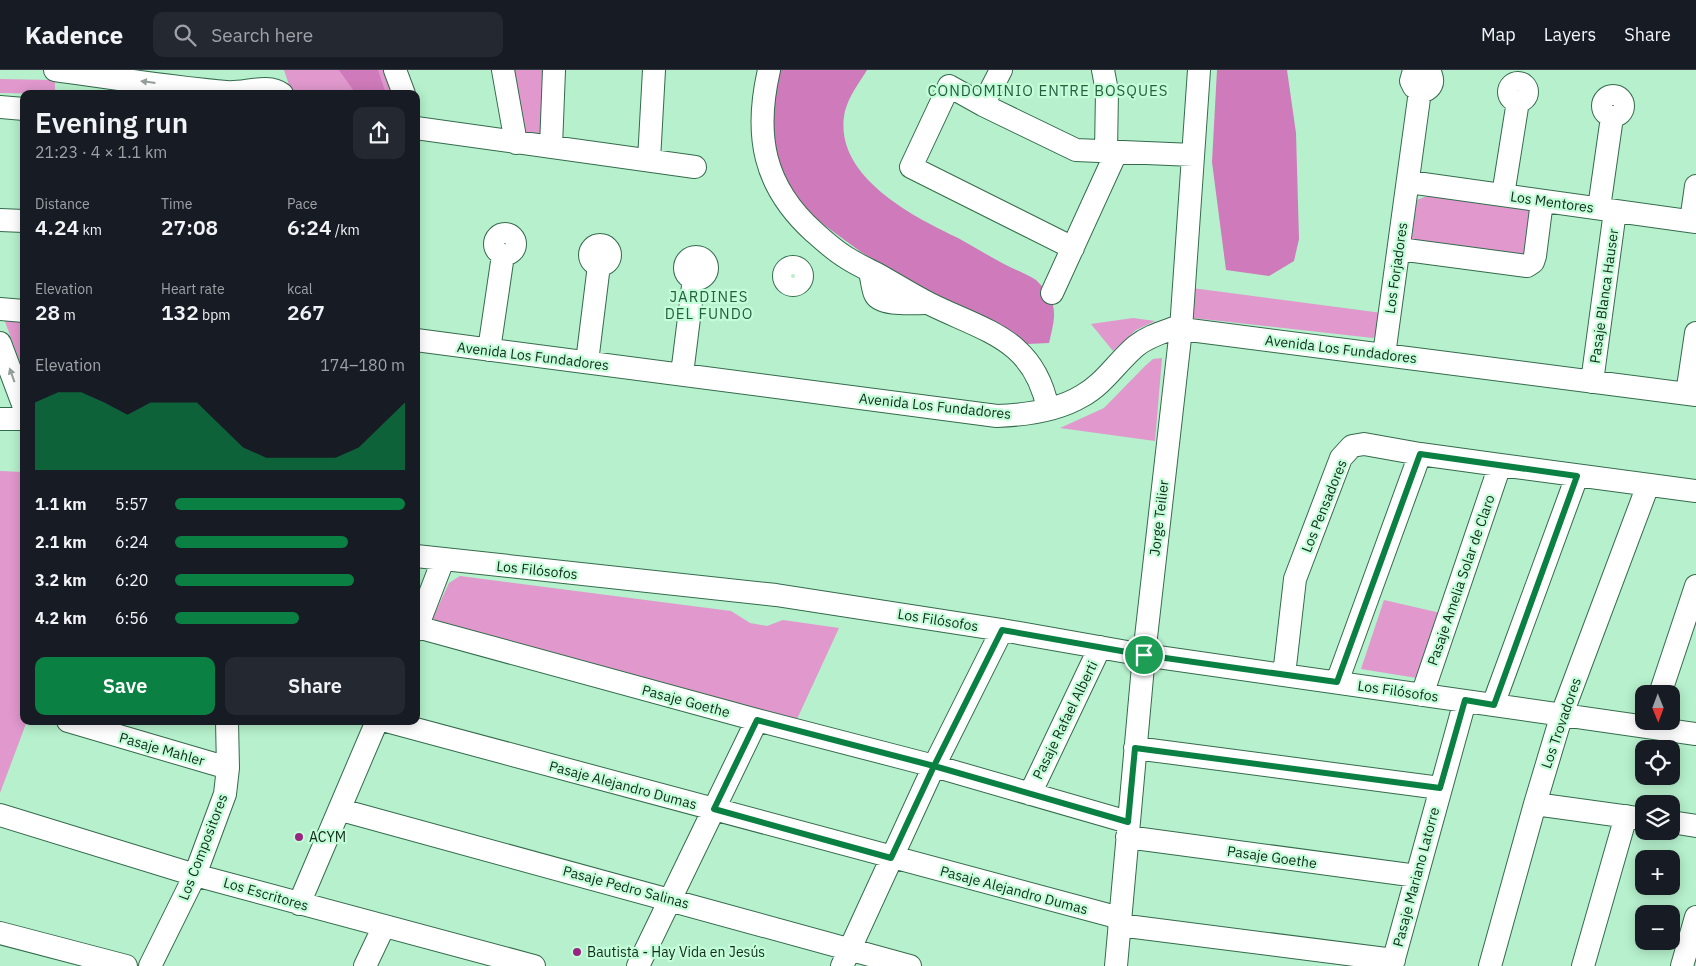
<!DOCTYPE html>
<html lang="en">
<head>
<meta charset="utf-8">
<style>
  :root { --surface:#171b24; --page:#242831; --text:#f1f3f6; --muted:#9ea1a6; --line:#363941; --accent:#0b8043 }
  body { margin:0; font-family:"IBM Plex Sans",sans-serif; background:var(--page); color:var(--text); height:100vh; display:flex; flex-direction:column; font-size:19px; white-space:nowrap }
  * { box-sizing:border-box; margin:0 }
  p { font-size:16px; color:var(--muted) }
  .icon { flex:none; width:28px; height:28px; fill:none; stroke:currentColor; stroke-width:2; stroke-linecap:round; stroke-linejoin:round }
  .map { position:relative; flex:1; overflow:hidden }
  .drawer { position:absolute; left:20px; top:20px; width:400px; height:635px; display:flex; flex-direction:column; background:var(--surface); border-radius:10px; box-shadow:0 2px 12px #0003 }
  .drawer>* { flex:none }
  .needle { width:32px; rotate:179deg }
  .buttons { position:absolute; left:1635px; top:615px; display:grid; gap:10px }
  .buttons a { display:grid; place-items:center; width:45px; height:45px; border-radius:10px; background:var(--surface); box-shadow:0 2px 12px #0003; font-size:25px }
  .pin { position:absolute; display:grid; place-items:center; width:42px; height:42px; color:#fff; margin:-21px; border:2px solid #fff; border-radius:50%; box-shadow:0 1px 5px #0007 }
  .round { display:grid; place-items:center; flex:none; width:52px; height:52px; border-radius:10px; background:var(--page) }
  .headline { display:flex; align-items:center; justify-content:space-between; height:85px; padding:0 15px }
  h1 { font-size:28px; font-weight:600; line-height:38px }
  .stats { display:grid; grid-template-columns:repeat(3,1fr); gap:8px; height:85px; padding:5px 15px }
  .stats div { display:grid; align-content:center }
  .stats b { font-size:21px; font-weight:600 }
  .stats small { font-size:14px; font-weight:400 }
  .stats p { font-size:14px }
  .chart { height:140px; padding:10px 15px }
  .chart p { display:flex; justify-content:space-between }
  .chart svg { width:100%; height:90px; margin-top:5px; fill:var(--accent); opacity:.7 }
  .primary-button { display:flex; gap:10px; margin-top:auto; padding:10px 15px }
  .primary-button a { flex:1; height:58px; border-radius:10px; background:var(--accent); color:#fff; font-size:20px; font-weight:600; line-height:58px; text-align:center }
  .primary-button a+a { background:var(--page); color:var(--text) }
  ul { padding:0 15px; list-style:none; font-size:16px }
  li { display:grid; grid-template-columns:80px 60px 1fr; align-items:center; height:38px }
  li i { height:12px; border-radius:6px; background:var(--accent) }
  header { display:flex; align-items:center; gap:30px; box-sizing:border-box; height:70px; padding:0 25px; background:var(--surface); border-bottom:1px solid var(--line) }
  header strong { font-size:24px }
  nav { display:flex; gap:28px; margin-inline-start:auto; font-size:18px }
  .search { width:350px; height:45px; background:var(--page); display:flex; align-items:center; gap:12px; box-sizing:border-box; padding:0 18px; border-radius:10px; color:var(--muted); font-size:19px }
  .map>svg:first-child { display:block }
  .green { fill:#e098cd }
  .forest { fill:#cf7aba }
  .lines { fill:none; stroke-linecap:round; stroke-linejoin:round }
  .minor-casing { stroke:#346b4c; stroke-width:24 }
  .minor { stroke:#fff; stroke-width:22 }
  .oneway { fill:#959f99 }
  .route-casing { stroke:#fff; stroke-width:10 }
  .route { stroke:#0b8043; stroke-width:6 }
  .poi-dot { fill:#982582; stroke:#c3fed9; stroke-width:2 }
  .labels { text-anchor:middle; dominant-baseline:central; stroke-width:4.5; stroke-linejoin:round; paint-order:stroke }
  .street-label { font-size:14px; fill:#132a1c; stroke:#c3fed9 }
  .poi-label { font-size:14px; fill:#132a1c; stroke:#c3fed9; text-anchor:start }
  .neighbourhood-label { font-size:15px; letter-spacing:1px; fill:#285f41; stroke:#c3fed9 }
</style>
</head>
<body>
<header>
<strong>Kadence</strong>
<div class="search"><svg class="icon" aria-label="search" viewBox="0 0 24 24"><circle cx="10" cy="10" r="6"/><path d="M15 15l6 6"/></svg>Search here</div>
<nav><a>Map</a><a>Layers</a><a>Share</a></nav>
</header>
<div class="map">
<svg width="1696" height="896" viewBox="0 0 1696 896">
  <rect width="100%" height="100%" fill="#b6f0cc"/>
  <path class="green" d="M284 0H383L392 24H292Z
    M510 0H543L540 69 522 67Z
    M0 9 55 10V24L0 23Z
    M1427 126 1531 140 1529 187 1411 174 1417 130Z
    M1192 218 1382 243 1380 261 1373 268 1193 248Z
    M24 243V303L4 249Z
    M1133 248 1155 251 1136 260 1113 281 1091 254Z
    M1162 288 1155 371 1060 358 1104 338 1145 296 1153 289Z
    M0 401 24 402V651H27L0 723Z
    M460 506 731 541 750 553 767 556 783 550 839 558 797 649 431 552 449 513Z
    M1384 530 1445 544 1423 609 1361 599Z"/>
  <path class="forest" d="M339 0H378L386 24H356Z
    M776 0H867C859 13 849 26 845 41 831 105 912 146 958 168 973 176 987 185 1002 193 1013 199 1025 203 1036 210 1059 232 1056 244 1049 273L1027 274 923 220 861 182 805 141 787 113 776 85 772 57Z
    M1217 0H1287L1296 63 1299 169 1294 191 1269 206 1226 200 1212 92Z"/>
  <g class="lines">
    <defs>
      <path id="minor" d="M55 0C112 8 169 17 226 22 244 24 267 13 282 24
        M395 0 404 24
        M503 0 516 73
        M769 0C754 65 763 116 814 162 824 171 835 181 847 188 856 194 867 199 877 204 895 214 912 225 930 234 987 262 1034 269 1048 339
        M1103 0 1107 21 1106 82
        M1419 0 1413 4 1411 11 1414 17 1424 21C1431 18 1434 13 1431 5L1425 0
        M1509 22a9 9 0 1 1 18 0a9 9 0 1 1-18 0Z
        M1603 36a10 10 0 1 1 20 0a10 10 0 1 1-20 0Z
        M983 35 1001 0
        M0 37 24 39
        M416 58 695 97
        M551 77 554 0
        M649 90 654 0
        M1409 112 1696 152
        M1503 125 1518 31
        M1599 138 1612 47
        M0 150 24 151
        M1691 151 1696 116
        M495 174a10 10 0 1 1 20 0a10 10 0 1 1-20 0Z
        M590 185a10 10 0 1 1 20 0a10 10 0 1 1-20 0Z
        M1073 178 911 97 949 16 983 35 1076 80 1193 85
        M1399 179 1527 196 1533 192 1535 186 1542 131
        M685 198a11 11 0 1 1 22 0a11 11 0 1 1-22 0Z
        M784 206a9 9 0 1 1 18 0a9 9 0 1 1-18 0Z
        M869 200C872 207 872 217 875 224 880 236 913 233 925 233
        M1052 223 1116 83
        M0 239 24 241
        M416 270 997 346C1025 345 1057 341 1082 326 1104 314 1117 292 1136 276 1147 267 1160 263 1174 258L1696 325
        M0 273 24 337
        M489 280 503 185
        M1384 285 1420 21
        M587 292 599 195
        M682 304 694 208
        M1592 312 1615 141
        M1687 324 1696 263
        M0 349H24
        M416 486 776 525 1002 560 1144 585 1696 664
        M417 557 757 650 934 696 1128 752
        M416 560 443 490
        M1284 605 1295 509 1341 388 1352 376 1364 374 1420 384 1500 395 1696 421
        M1337 612 1420 384
        M1660 624 1696 516
        M1422 625 1500 395
        M1493 635 1577 406
        M68 651 228 698
        M386 651 1120 848
        M1135 678 1440 718
        M1030 724 1100 577
        M1535 734 1644 749
        M341 740 910 896
        M0 745 195 805 534 896
        M1671 752 1696 756
        M1127 767 1417 806
        M299 834 377 651
        M1119 855 1394 890
        M0 863 126 896
        M150 896 195 805 225 724 228 698 227 651
        M365 896 384 856
        M638 896 757 650
        M842 896 934 696 1002 560
        M1116 896 1144 585 1181 259 1199 0
        M1392 896 1465 631
        M1490 896 1535 734 1562 644 1648 415
        M1583 896 1626 746
        M1682 896 1696 847"/>
    </defs>
    <use href="#minor" class="minor-casing"/>
    <use href="#minor" class="minor"/>
  </g>
  <defs><path id="oneway-solid" d="M-6-.8H1V-3.2L6.5 0L1 3.2V.8H-6Z" transform="scale(1.25)"/></defs>
  <g class="oneway">
    <use href="#oneway-solid" transform="translate(148 12) rotate(-173)"/>
    <use href="#oneway-solid" transform="translate(12 305) rotate(-110)"/>
  </g>
  <g class="lines">
    <defs>
      <path id="route" d="M1144 585 1002 560 934 696 757 650 714 739 891 788 934 696 1128 752 1135 678 1440 718 1465 630 1494 635 1577 406 1420 384 1337 612 1144 585"/>
    </defs>
    <use href="#route" class="route-casing"/>
    <use href="#route" class="route"/>
  </g>
  <g class="poi-dot">
    <circle cx="299" cy="767" r="5"/>
    <circle cx="577" cy="882" r="5"/>
  </g>
  <g class="labels">
    <g class="street-label">
      <text transform="translate(1552 132) rotate(8)">Los Mentores</text>
      <text transform="translate(1396 198) rotate(-82)">Los Forjadores</text>
      <text transform="translate(1604 226) rotate(-82)">Pasaje Blanca Hauser</text>
      <text transform="translate(1341 279) rotate(7)">Avenida Los Fundadores</text>
      <text transform="translate(533 286) rotate(7)">Avenida Los Fundadores</text>
      <text transform="translate(935 336) rotate(6)">Avenida Los Fundadores</text>
      <text transform="translate(1324 436) rotate(-68)">Los Pensadores</text>
      <text transform="translate(1159 448) rotate(-83)">Jorge Teilier</text>
      <text transform="translate(537 500) rotate(6)">Los Filósofos</text>
      <text transform="translate(1461 510) rotate(-71)">Pasaje Amelia Solar de Claro</text>
      <text transform="translate(938 550) rotate(9)">Los Filósofos</text>
      <text transform="translate(1398 621) rotate(8)">Los Filósofos</text>
      <text transform="translate(686 631) rotate(15)">Pasaje Goethe</text>
      <text transform="translate(1065 650) rotate(-64)">Pasaje Rafael Alberti</text>
      <text transform="translate(1561 653) rotate(-71)">Los Trovadores</text>
      <text transform="translate(162 679) rotate(16)">Pasaje Mahler</text>
      <text transform="translate(623 715) rotate(15)">Pasaje Alejandro Dumas</text>
      <text transform="translate(203 777) rotate(-69)">Los Compositores</text>
      <text transform="translate(1272 787) rotate(8)">Pasaje Goethe</text>
      <text transform="translate(1416 807) rotate(-75)">Pasaje Mariano Latorre</text>
      <text transform="translate(626 817) rotate(15)">Pasaje Pedro Salinas</text>
      <text transform="translate(1014 820) rotate(15)">Pasaje Alejandro Dumas</text>
      <text transform="translate(266 824) rotate(16)">Los Escritores</text>
    </g>
    <g class="poi-label">
      <text x="309" y="767">ACYM</text>
      <text x="587" y="882">Bautista - Hay Vida en Jesús</text>
    </g>
    <g class="neighbourhood-label">
      <text x="1048" y="20">CONDOMINIO ENTRE BOSQUES</text>
      <text x="709" y="226">JARDINES<tspan x="709" dy="17">DEL FUNDO</tspan></text>
    </g>
  </g>
</svg>
<div class="buttons">
<a><svg class="needle" viewBox="-14 -14 28 28"><path d="M0-13l5 13h-10z" fill="#e53935"/><path d="M0 13l5-13h-10z" fill="#9ea1a6"/></svg></a>
<a><svg class="icon" aria-label="locate" viewBox="0 0 24 24"><circle cx="12" cy="12" r="6"/><path d="M12 2v4M12 18v4M2 12h4M18 12h4"/></svg></a>
<a><svg class="icon" aria-label="layers" viewBox="0 0 24 24"><path d="M12 4l9 5-9 5-9-5zM3 14l9 5 9-5"/></svg></a>
<a>+</a>
<a>−</a>
</div>
<div class="pin" style="left:1144px;top:585px;background:#1e9e55"><svg class="icon" aria-label="arrive" viewBox="0 0 24 24"><path d="M6 21V4h12l-3 4 3 4H6"/></svg></div>
<section class="drawer">
<div class="headline"><div><h1>Evening run</h1><p>21:23 · 4 × 1.1 km</p></div><a class="round"><svg class="icon" aria-label="share" viewBox="0 0 24 24"><path d="M12 15V3M7 8l5-5 5 5M5 13v7h14v-7"/></svg></a></div>
<div class="stats">
<div><p>Distance</p><b>4.24<small> km</small></b></div>
<div><p>Time</p><b>27:08</b></div>
<div><p>Pace</p><b>6:24<small> /km</small></b></div>
</div>
<div class="stats">
<div><p>Elevation</p><b>28<small> m</small></b></div>
<div><p>Heart rate</p><b>132<small> bpm</small></b></div>
<div><p>kcal</p><b>267</b></div>
</div>
<div class="chart"><p><span>Elevation</span>174–180 m</p>
<svg viewBox="0 0 160 44" preserveAspectRatio="none"><path d="M0 44V11L10 6L20 6L30 11L40 17L50 11L60 11L70 11L80 22L90 33L100 38L110 38L120 38L130 38L140 33L150 22L160 11V44z"/></svg>
</div>
<ul>
<li><b>1.1 km</b>5:57<i style="width:100%"></i></li>
<li><b>2.1 km</b>6:24<i style="width:75%"></i></li>
<li><b>3.2 km</b>6:20<i style="width:78%"></i></li>
<li><b>4.2 km</b>6:56<i style="width:54%"></i></li>
</ul>
<div class="primary-button"><a>Save</a><a>Share</a></div>
</section>
</div>
</body>
</html>
